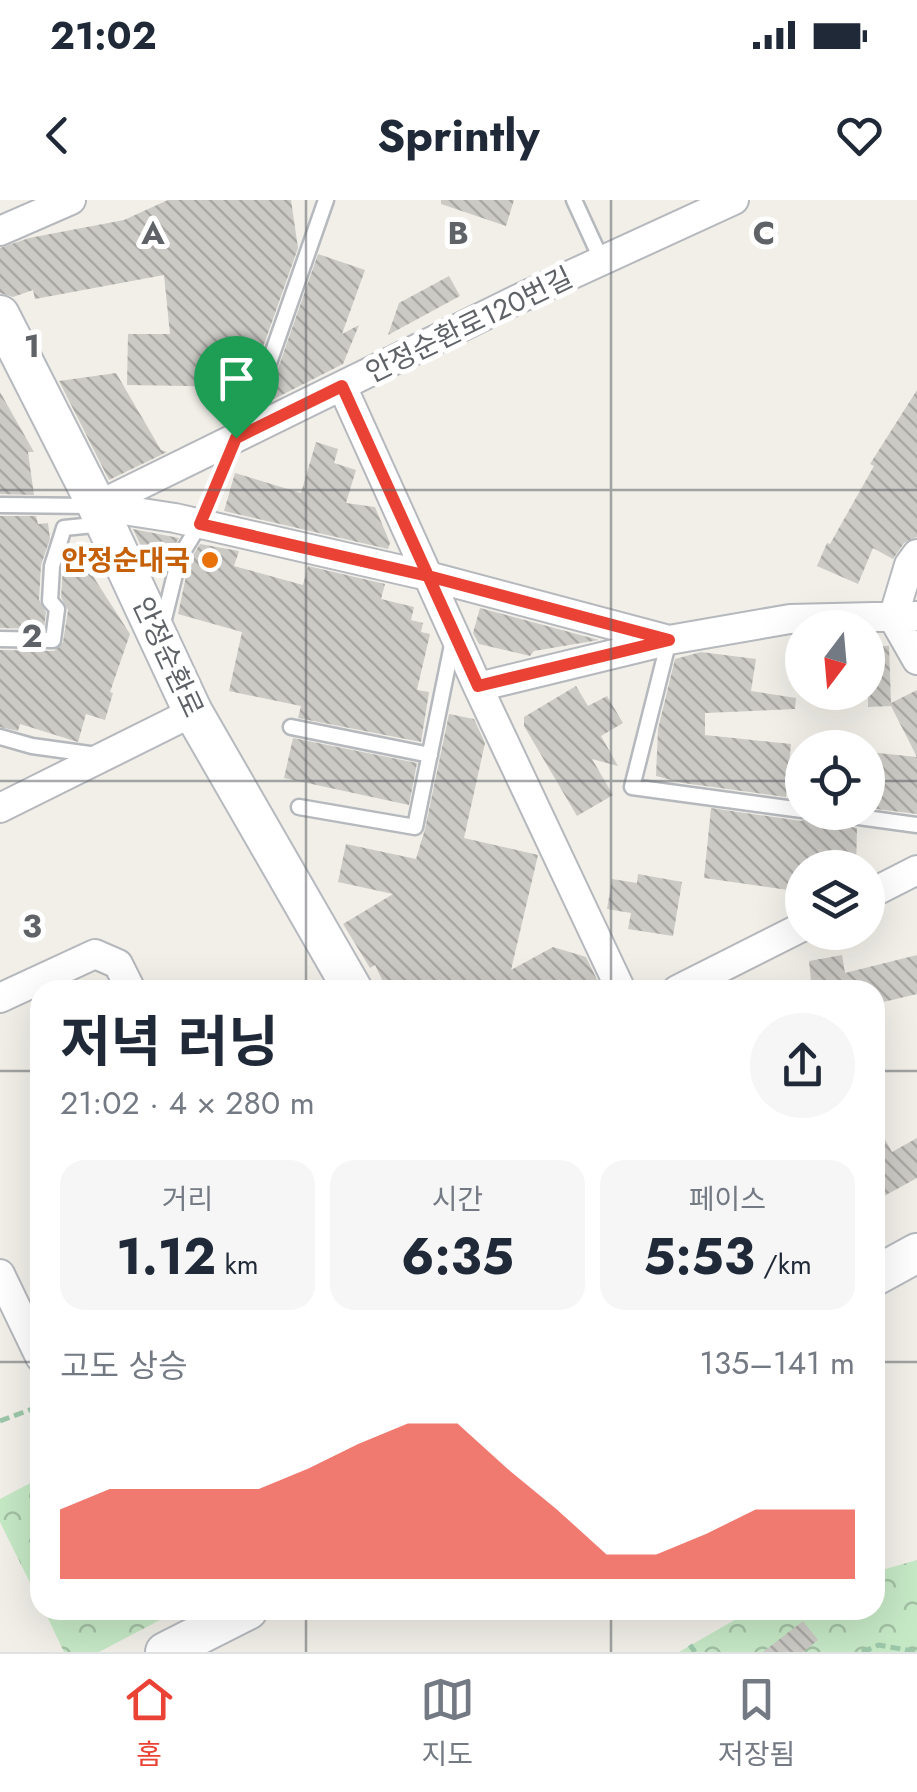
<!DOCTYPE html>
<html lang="ko">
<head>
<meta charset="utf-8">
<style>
  :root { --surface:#fff; --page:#f6f6f7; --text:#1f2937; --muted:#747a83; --line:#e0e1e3; --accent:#ea4335 }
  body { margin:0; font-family:Jost,"Noto Sans KR",sans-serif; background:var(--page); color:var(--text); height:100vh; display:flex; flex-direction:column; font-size:38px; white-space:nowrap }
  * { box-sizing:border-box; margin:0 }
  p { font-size:32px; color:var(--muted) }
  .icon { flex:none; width:55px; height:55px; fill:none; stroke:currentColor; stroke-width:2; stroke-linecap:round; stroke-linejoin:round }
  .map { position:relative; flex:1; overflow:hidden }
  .drawer { position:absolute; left:30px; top:780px; width:855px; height:640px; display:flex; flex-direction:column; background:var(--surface); border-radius:30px; box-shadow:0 10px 40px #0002 }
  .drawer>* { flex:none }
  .needle { width:65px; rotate:196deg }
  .buttons { position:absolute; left:785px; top:410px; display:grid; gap:20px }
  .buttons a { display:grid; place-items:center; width:100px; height:100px; border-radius:50%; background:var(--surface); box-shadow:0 10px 40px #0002; font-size:50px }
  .pin { position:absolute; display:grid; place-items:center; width:85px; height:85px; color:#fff; margin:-102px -42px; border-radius:50% 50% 50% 0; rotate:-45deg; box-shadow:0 0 10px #0007 }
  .pin .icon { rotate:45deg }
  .round { display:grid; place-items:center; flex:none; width:105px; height:105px; border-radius:52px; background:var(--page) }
  .head { display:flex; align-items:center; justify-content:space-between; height:170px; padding:0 30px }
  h1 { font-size:55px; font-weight:700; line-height:75px }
  .metrics { display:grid; grid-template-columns:repeat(3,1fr); gap:15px; height:170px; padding:10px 30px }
  .metrics div { display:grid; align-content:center; border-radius:25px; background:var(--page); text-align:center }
  .metrics b { font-size:50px; font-weight:700 }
  .metrics small { font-size:28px; font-weight:400 }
  .metrics p { font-size:28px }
  .chart { height:280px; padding:20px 30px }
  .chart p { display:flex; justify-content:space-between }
  .chart svg { width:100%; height:180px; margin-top:10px; fill:var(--accent); opacity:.7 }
  .status { display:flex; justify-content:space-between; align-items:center; height:70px; padding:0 50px; background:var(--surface); direction:ltr }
  .status svg { height:28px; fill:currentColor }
  header { display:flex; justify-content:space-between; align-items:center; height:130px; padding:0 30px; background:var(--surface); font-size:45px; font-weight:700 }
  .dock { display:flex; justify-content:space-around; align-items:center; height:140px; border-top:2px solid var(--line); background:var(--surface); font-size:28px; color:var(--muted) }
  .dock a { display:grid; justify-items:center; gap:5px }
  .dock .on { color:var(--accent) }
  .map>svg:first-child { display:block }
  .park { fill:url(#park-crowns) }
  .building { fill:url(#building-back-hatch) }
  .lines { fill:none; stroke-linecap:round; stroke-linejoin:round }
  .lane-casing { stroke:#b5b8bc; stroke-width:19 }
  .street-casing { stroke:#b5b8bc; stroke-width:32 }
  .secondary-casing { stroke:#b6babf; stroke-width:42 }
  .path { stroke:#9cc7a9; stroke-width:5; stroke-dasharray:10 5; stroke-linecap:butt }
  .lane { stroke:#fff; stroke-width:14 }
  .street { stroke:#fff; stroke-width:28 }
  .secondary { stroke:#fff; stroke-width:38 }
  .route-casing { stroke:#fff; stroke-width:20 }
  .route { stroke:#ea4335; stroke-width:12 }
  .grid { fill:none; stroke:#5f6368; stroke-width:2.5; stroke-opacity:0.55 }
  .food-dot { fill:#e8710a; stroke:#fff; stroke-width:4 }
  .labels { text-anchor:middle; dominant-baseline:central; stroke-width:10; stroke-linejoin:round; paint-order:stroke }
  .street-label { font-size:28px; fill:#5f6368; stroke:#fff }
  .food-label { font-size:28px; font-weight:bold; fill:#c56008; stroke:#fff; text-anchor:end }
  .grid-label { font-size:32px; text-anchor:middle; font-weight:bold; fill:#5f6368; stroke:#fff; stroke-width:10; stroke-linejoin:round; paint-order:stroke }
</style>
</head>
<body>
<div class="status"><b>21:02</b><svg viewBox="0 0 49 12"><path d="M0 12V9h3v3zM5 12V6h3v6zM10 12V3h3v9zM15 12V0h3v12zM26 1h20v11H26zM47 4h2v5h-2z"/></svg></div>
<header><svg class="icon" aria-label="back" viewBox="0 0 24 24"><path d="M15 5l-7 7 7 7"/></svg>Sprintly<svg class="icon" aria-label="heart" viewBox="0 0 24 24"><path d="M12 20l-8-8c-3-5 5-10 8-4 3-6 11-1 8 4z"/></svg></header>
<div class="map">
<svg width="917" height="1452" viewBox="0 0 917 1452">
  <defs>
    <pattern id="park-crowns" width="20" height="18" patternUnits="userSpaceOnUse" patternTransform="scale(2.5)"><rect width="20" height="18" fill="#c5e8c5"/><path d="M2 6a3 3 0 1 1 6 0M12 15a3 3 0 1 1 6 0" fill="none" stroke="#a3c0a4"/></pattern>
    <pattern id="building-back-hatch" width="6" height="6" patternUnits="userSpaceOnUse" patternTransform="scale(2.5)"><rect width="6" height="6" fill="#cccac5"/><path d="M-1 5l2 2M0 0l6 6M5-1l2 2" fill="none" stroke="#a9a8a4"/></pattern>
  </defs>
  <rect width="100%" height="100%" fill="#f1efe8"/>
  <path class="park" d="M40 1278V1403L0 1322V1299Z
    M917 1360V1452H679L752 1410H875V1372Z
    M44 1410H179L99 1452H64Z"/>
  <path class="building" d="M168 0H291L298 48 249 187 127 185 128 134H170L164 75 35 99 33 90 13 97 0 93V48L29 38 124 20Z
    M441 0H514L506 26 441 4Z
    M318 54 365 70 342 134 359 125 343 164 266 203Z
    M449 76 460 96 388 135 399 103Z
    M116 173 161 250 167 252 109 280 59 181Z
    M917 190V337L904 343 893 359 873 348 858 384 817 366 827 343 830 344 874 266 870 264Z
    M0 192 34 252H28L34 295 0 294Z
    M316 242 338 249 334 263 356 270 346 303 375 307 390 343 388 349 224 311 235 273 301 293Z
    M0 316H36L38 324 48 323 50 339 41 365 39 400 46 412 44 429 0 428Z
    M133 329 179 338 169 355 164 374 152 370Z
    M70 344 82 347 89 370 130 434 110 492 113 493 105 520 86 514 78 542 20 524 18 531 0 527V450L54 451 63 442 68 410 61 397 63 368Z
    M200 344 239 351 234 366 303 385 308 366 385 384 381 399 414 407 411 420 423 423 421 432 430 434 417 490 429 492 421 542 298 518 301 506 229 491 242 432 178 414 189 362Z
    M480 408 599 440 534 451 530 456 479 444 473 433Z
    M868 445 889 446 891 503 917 490V557L891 506 868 507Z
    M701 452 756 459 751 491 796 498 795 509 705 513V535L791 544 786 597 683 583 656 576 658 529 675 459Z
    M576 486 588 506 607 496 623 523 601 536 618 566 592 559 613 595 577 616 524 526V517Z
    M449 514 474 519 485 543 464 638 538 655 511 770 553 747 586 757 602 790H387L375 765 370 768 343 724 393 694 338 682 346 644 416 659 425 629Z
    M293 538 417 563 409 605 284 578Z
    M868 552 917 557V614L868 608Z
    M711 608 801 621 812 614 820 622 857 628 856 668H802V692L704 678Z
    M638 674 682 682 673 736 628 729 631 713 607 709 612 679 637 683Z
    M842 755 845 773 917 755V794L875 804V790H812L809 761Z
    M875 921 892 952 917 938V978L875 1001Z
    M803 1421 818 1440 803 1452H763Z"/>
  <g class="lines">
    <defs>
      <path id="lane" d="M574 0 602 61
        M259 227 255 203 326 0
        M0 305 94 306
        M162 427 179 358 200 324 234 243
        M0 439 53 440 57 409 50 401 52 366 64 328 104 324
        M669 440 632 587 802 610
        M291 527 430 555
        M0 537 32 546 97 555
        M299 607 415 627 453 440
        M822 612 917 625"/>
      <path id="street" d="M0 31 71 0
        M342 186 478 487 621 790
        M97 306 175 318 428 376 669 440 790 419 917 416
        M97 306 516 100 734 0
        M917 354 909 365 893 418 917 460
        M478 487 663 442
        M0 608 193 512
        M868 695 917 670
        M677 790 802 727
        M0 798 95 754 118 764 131 790
        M0 1074 40 1157"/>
      <path id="secondary" d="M0 115 97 306 193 512 353 790
        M875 1076 917 1053
        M165 1452 248 1410"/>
    </defs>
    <use href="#lane" class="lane-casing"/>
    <use href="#street" class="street-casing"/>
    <use href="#secondary" class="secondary-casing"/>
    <path class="path" d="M0 1221 40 1206
      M690 1445 695 1452
      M862 1452 879 1445 917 1452"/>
    <use href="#lane" class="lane"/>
    <use href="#street" class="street"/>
    <use href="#secondary" class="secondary"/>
  </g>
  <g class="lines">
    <defs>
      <path id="route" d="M236 238 200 324 428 376 669 440 478 486 342 186 236 238"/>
    </defs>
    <use href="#route" class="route-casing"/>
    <use href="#route" class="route"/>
  </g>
  <path class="grid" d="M306 0V790M611 0V790M0 290H917M0 581H802M868 581H917M0 871H40M875 871H917M0 1162H40M875 1162H917M306 1410V1452M611 1410V1452"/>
  <circle class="food-dot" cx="210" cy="360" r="10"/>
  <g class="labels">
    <g class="street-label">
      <text transform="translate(469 125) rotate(-26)">안정순환로120번길</text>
      <text transform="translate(168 457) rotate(65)">안정순환로</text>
    </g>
    <g class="food-label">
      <text x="190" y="360">안정순대국</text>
    </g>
  </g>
  <g class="grid-label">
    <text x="153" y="44">A</text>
    <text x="458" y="44">B</text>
    <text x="764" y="44">C</text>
    <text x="32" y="157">1</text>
    <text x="32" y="447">2</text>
    <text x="32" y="737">3</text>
  </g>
</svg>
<div class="buttons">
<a><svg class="needle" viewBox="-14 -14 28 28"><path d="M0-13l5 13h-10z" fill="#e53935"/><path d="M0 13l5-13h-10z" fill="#747a83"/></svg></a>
<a><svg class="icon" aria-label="locate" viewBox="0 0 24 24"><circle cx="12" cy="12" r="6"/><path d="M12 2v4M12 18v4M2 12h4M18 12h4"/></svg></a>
<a><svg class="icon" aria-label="layers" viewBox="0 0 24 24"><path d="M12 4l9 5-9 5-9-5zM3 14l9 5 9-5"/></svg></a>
</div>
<div class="pin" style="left:236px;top:238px;background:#1e9e55"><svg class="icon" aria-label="arrive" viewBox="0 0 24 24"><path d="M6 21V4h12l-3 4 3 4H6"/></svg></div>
<section class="drawer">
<div class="head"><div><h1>저녁 러닝</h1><p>21:02 · 4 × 280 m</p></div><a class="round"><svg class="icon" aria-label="share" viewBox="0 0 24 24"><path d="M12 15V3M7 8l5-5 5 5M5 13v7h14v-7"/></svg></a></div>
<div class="metrics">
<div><p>거리</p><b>1.12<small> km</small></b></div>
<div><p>시간</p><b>6:35</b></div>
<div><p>페이스</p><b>5:53<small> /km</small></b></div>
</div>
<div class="chart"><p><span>고도 상승</span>135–141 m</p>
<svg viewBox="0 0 160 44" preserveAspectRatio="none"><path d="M0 44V27L10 22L20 22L30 22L40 22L50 17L60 11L70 6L80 6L90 17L100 27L110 38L120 38L130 33L140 27L150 27L160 27V44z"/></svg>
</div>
</section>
</div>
<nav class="dock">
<a class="on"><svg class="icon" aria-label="home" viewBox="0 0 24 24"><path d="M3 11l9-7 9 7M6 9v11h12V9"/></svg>홈</a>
<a><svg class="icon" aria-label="map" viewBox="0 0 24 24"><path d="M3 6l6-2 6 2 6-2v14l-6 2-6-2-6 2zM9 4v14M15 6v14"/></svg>지도</a>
<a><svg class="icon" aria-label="saved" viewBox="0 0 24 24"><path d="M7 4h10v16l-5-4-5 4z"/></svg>저장됨</a>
</nav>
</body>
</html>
